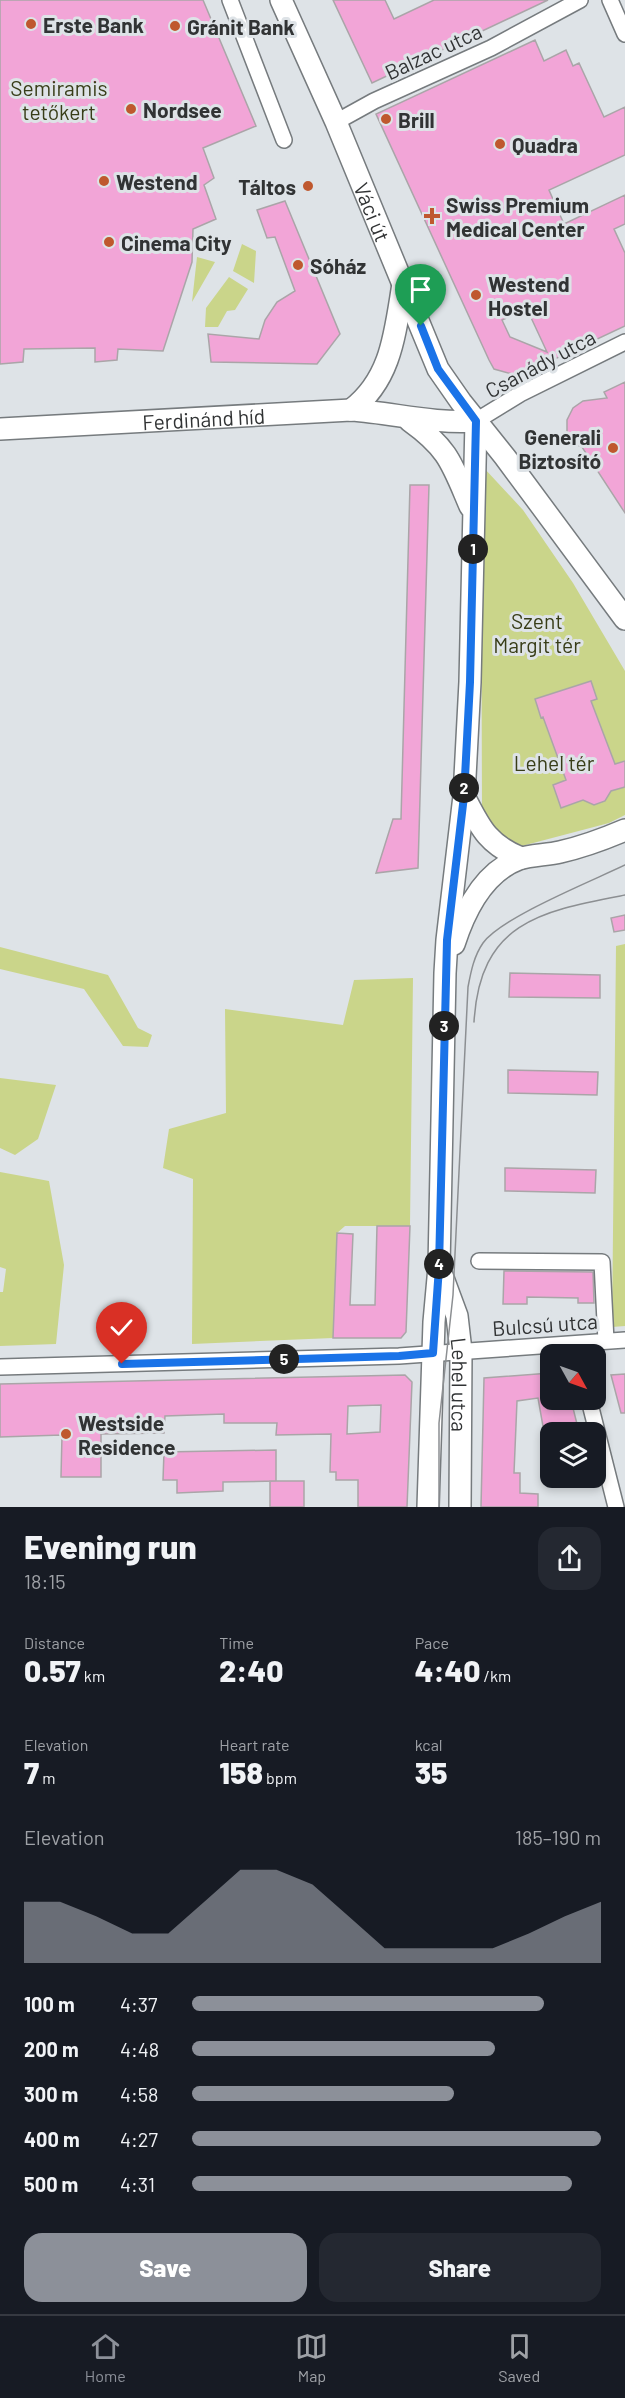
<!DOCTYPE html>
<html lang="en">
<head>
<meta charset="utf-8">
<style>
  :root { --surface:#171b24; --page:#242831; --text:#f1f3f6; --muted:#9ea1a6; --line:#363941; --accent:#8c9099 }
  body { margin:0; font-family:Barlow,sans-serif; background:var(--page); color:var(--text); height:100vh; display:flex; flex-direction:column; font-size:22px; white-space:nowrap }
  * { box-sizing:border-box; margin:0 }
  p { font-size:20px; color:var(--muted) }
  .icon { flex:none; width:33px; height:33px; fill:none; stroke:currentColor; stroke-width:2; stroke-linecap:round; stroke-linejoin:round }
  .map { position:relative; height:1507px; overflow:hidden }
  .details { display:flex; flex-direction:column; background:var(--surface); flex:1 }
  .details>* { flex:none }
  .needle { width:39px; rotate:130deg }
  .fabs { position:absolute; left:540px; top:1344px; display:grid; gap:12px }
  .fabs a { display:grid; place-items:center; width:66px; height:66px; border-radius:12px; background:var(--surface); box-shadow:0 3px 9px #0003; font-size:30px }
  .pin { position:absolute; display:grid; place-items:center; width:51px; height:51px; color:#fff; margin:-62px -26px; border-radius:50% 50% 50% 0; rotate:-45deg; box-shadow:0 0 6px #0007 }
  .pin .icon { rotate:45deg }
  .km { position:absolute; width:30px; height:30px; margin:-15px; border-radius:50%; background:#222; color:#fff; font-size:16px; line-height:30px; text-align:center }
  .round { display:grid; place-items:center; flex:none; width:63px; height:63px; border-radius:18px; background:var(--page) }
  .overview { display:flex; align-items:center; justify-content:space-between; height:102px; padding:0 24px }
  h1 { font-size:33px; font-weight:800; line-height:45px }
  .metrics { display:grid; grid-template-columns:repeat(3,1fr); gap:9px; height:102px; padding:6px 24px }
  .metrics div { display:grid; align-content:center }
  .metrics b { font-size:30px; font-weight:800 }
  .metrics small { font-size:16px; font-weight:400 }
  .metrics p { font-size:16px }
  .chart { height:168px; padding:12px 24px }
  .chart p { display:flex; justify-content:space-between }
  .chart svg { width:100%; height:108px; margin-top:6px; fill:var(--accent); opacity:.7 }
  .cta { display:flex; gap:12px; margin-top:auto; padding:12px 24px }
  .cta a { flex:1; height:69px; border-radius:18px; background:var(--accent); color:#fff; font-size:24px; font-weight:800; line-height:69px; text-align:center }
  .cta a+a { background:var(--page); color:var(--text) }
  ul { padding:0 24px; list-style:none; font-size:20px }
  li { display:grid; grid-template-columns:96px 72px 1fr; align-items:center; height:45px }
  li i { height:15px; border-radius:8px; background:var(--accent) }
  .tab-bar { display:flex; justify-content:space-around; align-items:center; height:84px; border-top:2px solid var(--line); background:var(--surface); font-size:16px; color:var(--muted) }
  .tab-bar a { display:grid; justify-items:center; gap:3px }
  .tab-bar .current { color:var(--accent) }
  .map>svg:first-child { display:block }
  .green { fill:#cad58a }
  .building { fill:#f2a5d7; stroke:#aaa5a8; stroke-width:1.5; fill-rule:evenodd }
  .lines { fill:none; stroke-linecap:round; stroke-linejoin:round }
  .street-casing { stroke:#767b7e; stroke-width:18 }
  .secondary-casing { stroke:#767b7e; stroke-width:24 }
  .street { stroke:#fff; stroke-width:15 }
  .secondary { stroke:#fff; stroke-width:21 }
  .tram { stroke:#8c8f92; stroke-width:1.5 }
  .route-casing { stroke:#fff; stroke-width:12 }
  .route { stroke:#1a73e8; stroke-width:8 }
  .poi-dot { fill:#bf582e; stroke:#dee3e7; stroke-width:2 }
  .labels { text-anchor:middle; dominant-baseline:central; stroke-width:6; stroke-linejoin:round; paint-order:stroke }
  .poi-label { font-size:21px; font-weight:bold; fill:#313334; stroke:#dee3e7; text-anchor:start }
  .street-label { font-size:21px; fill:#313334; stroke:#dee3e7 }
  .park-label { font-size:21px; fill:#383d18; stroke:#dee3e7 }
</style>
</head>
<body>
<div class="map">
<svg width="625" height="1507" viewBox="0 0 625 1507">
  <rect width="100%" height="100%" fill="#dee3e7"/>
  <path class="green" d="M242 244 256 251 254 283 233 271Z
    M197 257 215 262 192 302Z
    M229 277 248 289 235 310 227 311 218 327H205L206 308Z
    M484 468 523 510 573 583 625 671V815L609 823 518 847 494 840 482 816 481 471Z
    M625 944V1326L612 1327 616 946Z
    M0 947 108 975 138 1028 152 1035 148 1047 123 1046 84 989 0 969Z
    M413 978 410 1226H345L337 1233 333 1338 192 1344 193 1179 163 1168 169 1129 226 1113 225 1009 343 1025 354 980Z
    M0 1078 56 1085 38 1139 15 1155 0 1148Z
    M0 1172 49 1181 64 1265 56 1344 0 1346V1292H3L6 1269 0 1267Z"/>
  <path class="building" d="M0 0H203L256 126 203 148 214 178 204 185 216 219 193 229 192 262 163 351 118 349 117 360 95 362V348L24 349 23 362 0 364Z
    M333 0H385L394 19 434 0H548L372 83Z
    M535 40 544 61 566 50 573 66 579 63 604 117 625 107V155L549 190 564 224 625 195V224L614 229 625 253V326L523 374H512L494 369 489 360 376 114ZM527 309 547 352 510 337 502 320Z
    M285 201 340 334 317 364 211 362 208 334 259 339 265 320 277 302 295 291 275 237 267 238 257 210Z
    M625 382V513L582 447 575 444 567 433V420L573 408 583 401 607 398 604 392Z
    M410 485H429L418 868 376 873 393 819H401Z
    M591 681 597 699 591 701 615 764 625 761V787L611 791 605 801 594 805 583 800 561 808 553 785 566 780 543 717 541 718 535 699Z
    M625 915V930L614 932 611 918Z
    M510 973 600 975V998L509 997Z
    M508 1070 598 1072 597 1095 508 1093Z
    M505 1168 596 1170 595 1193 505 1191Z
    M377 1226H410L406 1332 401 1338H333L337 1233 353 1234 350 1305H375Z
    M504 1271 593 1272 594 1303H578V1298L527 1297V1304H503Z
    M550 1373V1400H571L579 1432H544L538 1398 517 1401 514 1473H520V1493L538 1494V1507H481L484 1378Z
    M625 1374V1413H621L611 1375Z
    M405 1375 412 1382 407 1507H358V1480H336V1472H330L331 1434 276 1435 277 1423H224V1414L165 1416 164 1433 101 1434V1477H61L62 1435 0 1437V1384ZM381 1405 380 1432 347 1434 348 1406Z
    M276 1450V1481L223 1482V1491L177 1493V1480H163L164 1452Z
    M270 1481H304V1507H270Z"/>
  <g class="lines">
    <defs>
      <path id="street" d="M230 0 284 140
        M610 0 625 34
        M336 122 374 101 491 48 580 0
        M476 421 520 394 625 342
        M479 1261 602 1262 606 1341
        M0 1367 399 1356 625 1340
        M589 1400 616 1507"/>
      <g id="secondary">
        <path id="s1" d="M281 0 336 122 438 369 461 402 505 457 625 619"/>
        <path d="M351 410C392 379 395 332 403 284"/>
        <path d="M410 421C449 449 452 464 470 506"/>
        <path id="s2" d="M0 429 351 410C394 413 433 424 476 421"/>
        <path d="M464 796C480 827 487 844 521 858"/>
        <path d="M454 944C465 910 484 872 519 859 530 855 548 855 560 852 582 847 604 839 625 830"/>
        <path id="s3" d="M440 1270 457 1316 461 1351 460 1507"/>
        <path d="M428 1507 434 1322 439 1267 445 973 447 940 464 796 470 682 476 421"/>
      </g>
    </defs>
    <use href="#street" class="street-casing"/>
    <use href="#secondary" class="secondary-casing"/>
    <use href="#street" class="street"/>
    <use href="#secondary" class="secondary"/>
    <path class="tram" d="M474 1022C480 921 542 911 625 895
      M439 1507V1423L453 1295 468 987C471 971 474 956 483 943 502 917 592 881 625 865"/>
  </g>
  <g class="lines">
    <defs>
      <path id="route" d="M122 1364 399 1356 433 1353 439 1267 447 940 464 796 470 682 476 421 438 369 421 326"/>
    </defs>
    <use href="#route" class="route-casing"/>
    <use href="#route" class="route"/>
  </g>
  <g class="poi-dot">
    <circle cx="31" cy="24" r="6"/>
    <circle cx="175" cy="26" r="6"/>
    <circle cx="131" cy="109" r="6"/>
    <circle cx="386" cy="119" r="6"/>
    <circle cx="500" cy="144" r="6"/>
    <circle cx="104" cy="181" r="6"/>
    <circle cx="308" cy="186" r="6"/>
    <path d="M429 207h6v6h6v6h-6v6h-6v-6h-6v-6h6z"/>
    <circle cx="109" cy="242" r="6"/>
    <circle cx="298" cy="265" r="6"/>
    <circle cx="476" cy="295" r="6"/>
    <circle cx="613" cy="448" r="6"/>
    <circle cx="66" cy="1434" r="6"/>
  </g>
  <g class="labels">
    <g class="poi-label">
      <text x="43" y="24">Erste Bank</text>
      <text x="187" y="26">Gránit Bank</text>
      <text x="143" y="109">Nordsee</text>
      <text x="398" y="119">Brill</text>
      <text x="512" y="144">Quadra</text>
      <text x="116" y="181">Westend</text>
      <text x="296" y="186" text-anchor="end">Táltos</text>
      <text x="446" y="204">Swiss Premium<tspan x="446" dy="24">Medical Center</tspan></text>
      <text x="121" y="242">Cinema City</text>
      <text x="310" y="265">Sóház</text>
      <text x="488" y="283">Westend<tspan x="488" dy="24">Hostel</tspan></text>
      <text x="601" y="436" text-anchor="end">Generali<tspan x="601" dy="24">Biztosító</tspan></text>
      <text x="78" y="1422">Westside<tspan x="78" dy="24">Residence</tspan></text>
    </g>
    <g class="street-label">
      <text transform="translate(433 51) rotate(-25)">Balzac utca</text>
      <text stroke="none"><textPath href="#s1" startOffset="231">Váci út</textPath></text>
      <text transform="translate(540 363) rotate(-28)">Csanády utca</text>
      <text stroke="none"><textPath href="#s2" startOffset="204">Ferdinánd híd</textPath></text>
      <text transform="translate(545 1324) rotate(-4)">Bulcsú utca</text>
      <text stroke="none"><textPath href="#s3" startOffset="118">Lehel utca</textPath></text>
    </g>
    <g class="park-label">
      <text x="59" y="87">Semiramis<tspan x="59" dy="24">tetőkert</tspan></text>
      <text x="537" y="620">Szent<tspan x="537" dy="24">Margit tér</tspan></text>
      <text x="554" y="762">Lehel tér</text>
    </g>
  </g>
</svg>
<div class="fabs">
<a><svg class="needle" viewBox="-14 -14 28 28"><path d="M0-13l5 13h-10z" fill="#e53935"/><path d="M0 13l5-13h-10z" fill="#9ea1a6"/></svg></a>
<a><svg class="icon" aria-label="layers" viewBox="0 0 24 24"><path d="M12 4l9 5-9 5-9-5zM3 14l9 5 9-5"/></svg></a>
</div>
<div class="pin" style="left:421px;top:326px;background:#1e9e55"><svg class="icon" aria-label="arrive" viewBox="0 0 24 24"><path d="M6 21V4h12l-3 4 3 4H6"/></svg></div>
<div class="pin" style="left:122px;top:1364px;background:#d93025"><svg class="icon" aria-label="check" viewBox="0 0 24 24"><path d="M5 12l5 5 9-10"/></svg></div>
<b class="km" style="left:473px;top:549px">1</b>
<b class="km" style="left:464px;top:788px">2</b>
<b class="km" style="left:444px;top:1026px">3</b>
<b class="km" style="left:439px;top:1264px">4</b>
<b class="km" style="left:284px;top:1359px">5</b>
</div>
<section class="details">
<div class="overview"><div><h1>Evening run</h1><p>18:15</p></div><a class="round"><svg class="icon" aria-label="share" viewBox="0 0 24 24"><path d="M12 15V3M7 8l5-5 5 5M5 13v7h14v-7"/></svg></a></div>
<div class="metrics">
<div><p>Distance</p><b>0.57<small> km</small></b></div>
<div><p>Time</p><b>2:40</b></div>
<div><p>Pace</p><b>4:40<small> /km</small></b></div>
</div>
<div class="metrics">
<div><p>Elevation</p><b>7<small> m</small></b></div>
<div><p>Heart rate</p><b>158<small> bpm</small></b></div>
<div><p>kcal</p><b>35</b></div>
</div>
<div class="chart"><p><span>Elevation</span>185–190 m</p>
<svg viewBox="0 0 160 44" preserveAspectRatio="none"><path d="M0 44V19L10 19L20 25L30 32L40 32L50 19L60 6L70 6L80 12L90 25L100 38L110 38L120 38L130 38L140 32L150 25L160 19V44z"/></svg>
</div>
<ul>
<li><b>100 m</b>4:37<i style="width:86%"></i></li>
<li><b>200 m</b>4:48<i style="width:74%"></i></li>
<li><b>300 m</b>4:58<i style="width:64%"></i></li>
<li><b>400 m</b>4:27<i style="width:100%"></i></li>
<li><b>500 m</b>4:31<i style="width:93%"></i></li>
</ul>
<div class="cta"><a>Save</a><a>Share</a></div>
</section>
<nav class="tab-bar">
<a class="current"><svg class="icon" aria-label="home" viewBox="0 0 24 24"><path d="M3 11l9-7 9 7M6 9v11h12V9"/></svg>Home</a>
<a><svg class="icon" aria-label="map" viewBox="0 0 24 24"><path d="M3 6l6-2 6 2 6-2v14l-6 2-6-2-6 2zM9 4v14M15 6v14"/></svg>Map</a>
<a><svg class="icon" aria-label="saved" viewBox="0 0 24 24"><path d="M7 4h10v16l-5-4-5 4z"/></svg>Saved</a>
</nav>
</body>
</html>
